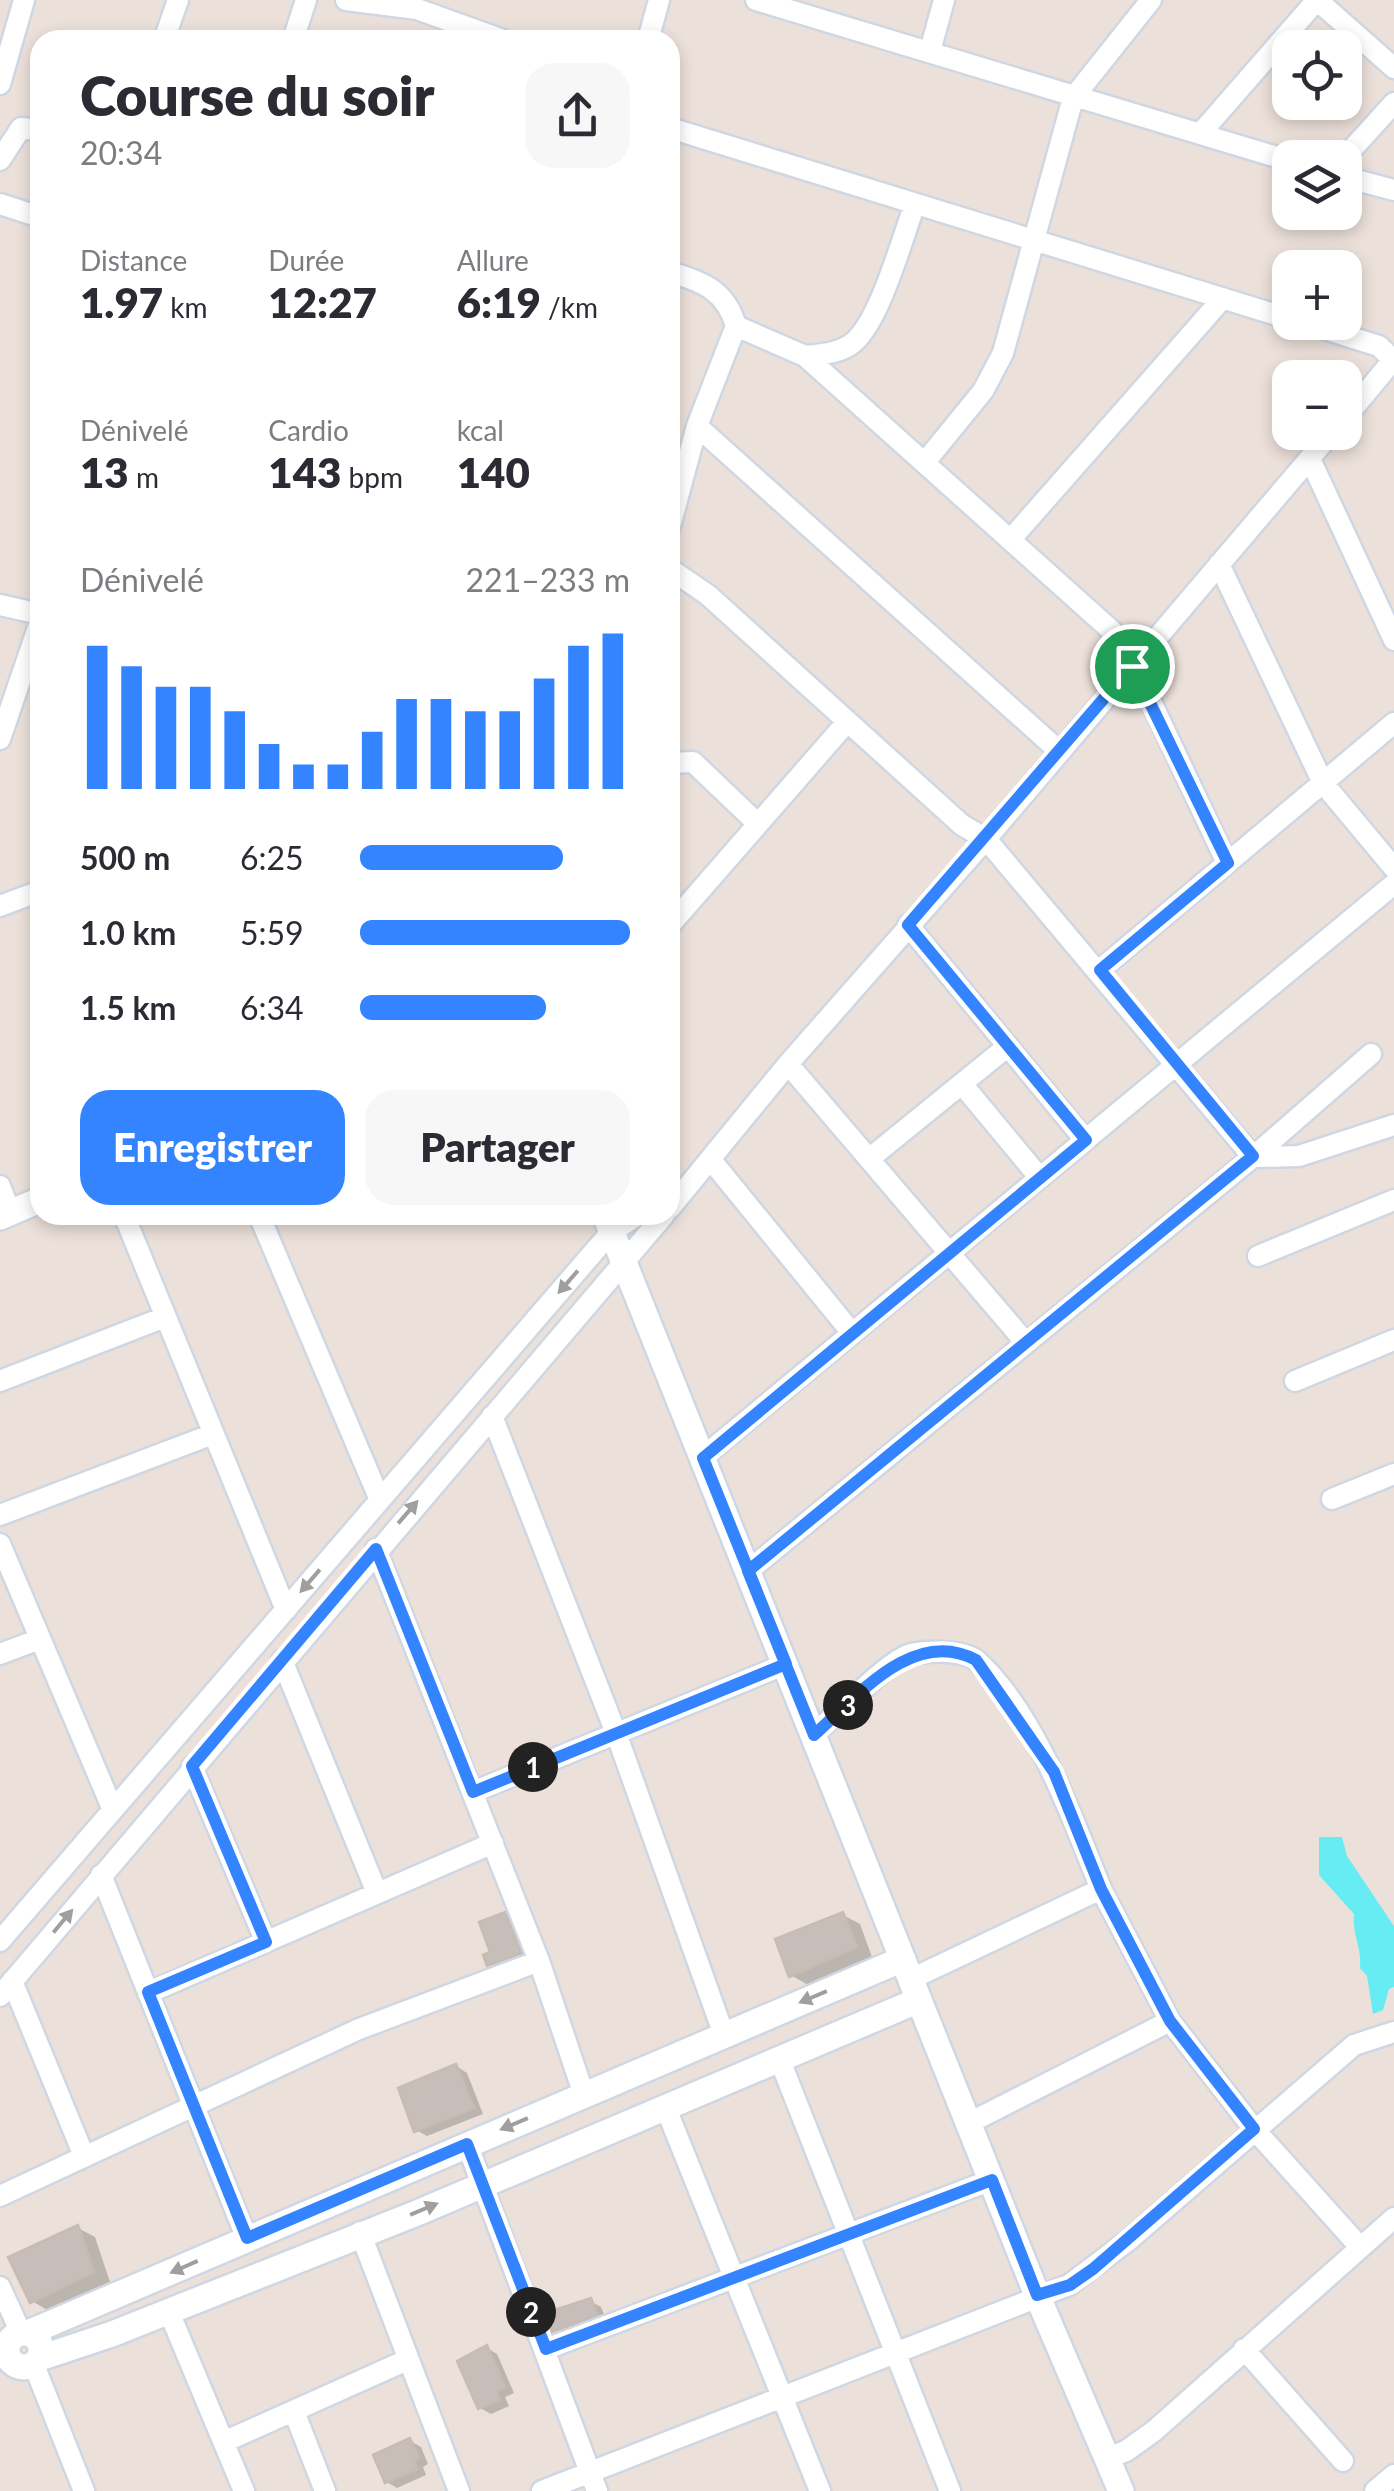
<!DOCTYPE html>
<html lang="fr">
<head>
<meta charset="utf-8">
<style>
  :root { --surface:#fff; --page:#f7f7f7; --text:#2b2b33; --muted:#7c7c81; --accent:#3484ff }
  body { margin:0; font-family:Lato,sans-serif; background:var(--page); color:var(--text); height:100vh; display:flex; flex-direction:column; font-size:38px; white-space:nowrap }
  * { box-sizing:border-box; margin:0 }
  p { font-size:32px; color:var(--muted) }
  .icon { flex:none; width:55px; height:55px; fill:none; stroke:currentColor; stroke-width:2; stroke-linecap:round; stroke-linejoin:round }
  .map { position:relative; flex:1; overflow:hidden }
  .sheet { position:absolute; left:30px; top:30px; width:650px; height:1195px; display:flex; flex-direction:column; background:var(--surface); border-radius:30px; box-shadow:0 5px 15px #0003 }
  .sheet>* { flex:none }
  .fabs { position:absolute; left:1272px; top:30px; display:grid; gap:20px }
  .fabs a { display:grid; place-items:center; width:90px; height:90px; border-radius:20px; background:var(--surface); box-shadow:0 5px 15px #0003; font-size:50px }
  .pin { position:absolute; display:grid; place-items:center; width:85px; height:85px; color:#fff; margin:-42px; border:5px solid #fff; border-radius:50%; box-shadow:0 2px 10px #0007 }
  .km { position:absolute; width:50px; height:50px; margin:-25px; border-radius:50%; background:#222; color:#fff; font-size:28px; line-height:50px; text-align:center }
  .round { display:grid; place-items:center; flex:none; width:105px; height:105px; border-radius:30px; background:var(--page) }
  .summary { display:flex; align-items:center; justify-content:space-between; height:170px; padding:0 50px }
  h1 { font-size:55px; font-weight:800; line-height:75px }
  .metrics { display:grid; grid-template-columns:repeat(3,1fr); gap:15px; height:170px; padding:10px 50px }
  .metrics div { display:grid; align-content:center }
  .metrics b { font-size:42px; font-weight:800 }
  .metrics small { font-size:28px; font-weight:400 }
  .metrics p { font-size:28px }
  .chart { height:280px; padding:20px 50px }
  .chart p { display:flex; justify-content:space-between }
  .chart svg { width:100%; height:180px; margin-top:10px; stroke:var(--accent); stroke-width:6 }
  .action { display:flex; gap:20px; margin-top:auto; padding:20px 50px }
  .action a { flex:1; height:115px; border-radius:30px; background:var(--accent); color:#fff; font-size:40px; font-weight:800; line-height:115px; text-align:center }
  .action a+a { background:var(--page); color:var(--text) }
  ul { padding:0 50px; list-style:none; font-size:32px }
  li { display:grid; grid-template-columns:160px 120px 1fr; align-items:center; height:75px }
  li i { height:25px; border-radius:12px; background:var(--accent) }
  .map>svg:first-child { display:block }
  .water { fill:#67ecf4 }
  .shadow { fill:#0003 }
  .building { fill:#c7beba; stroke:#c7bcb4; stroke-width:2.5 }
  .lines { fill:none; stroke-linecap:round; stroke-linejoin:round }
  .minor-casing { stroke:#cfd7e3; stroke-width:25 }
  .tertiary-casing { stroke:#cfd7e3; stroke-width:30 }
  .minor { stroke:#fff; stroke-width:20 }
  .tertiary { stroke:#fff; stroke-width:25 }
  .oneway { fill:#9f9f9f }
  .route-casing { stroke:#fff; stroke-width:20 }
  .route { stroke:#3484ff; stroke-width:12 }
</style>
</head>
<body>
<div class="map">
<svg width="1394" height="2491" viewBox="0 0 1394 2491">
  <rect width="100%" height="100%" fill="#ece1da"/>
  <path class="water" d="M1319 1837H1342L1347 1856 1394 1926V1987L1389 1989 1383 2010 1373 2014 1367 1976 1360 1968C1362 1947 1352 1935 1354 1914L1319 1875Z"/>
  <path class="shadow" d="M505 1915 516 1921 530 1959 500 1970 489 1964Z
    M843 1915 860 1924 872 1957 808 1985 791 1975Z
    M456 2066 467 2073 483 2114 427 2136 416 2130Z
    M78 2228 95 2237 110 2282 49 2311 32 2301Z
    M590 2301 601 2307 607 2321 565 2336 554 2330Z
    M487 2348 497 2354 514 2393 505 2397 509 2406 491 2414 480 2408Z
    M410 2441 421 2447 428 2464 423 2467 426 2475 397 2488 387 2482Z"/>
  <path class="building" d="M505 1912 521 1953 487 1966 483 1955 490 1952 479 1922Z
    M843 1912 857 1947 789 1977 775 1939Z
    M456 2064 474 2108 414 2132 398 2088Z
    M78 2225 94 2272 30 2303 8 2257Z
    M591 2298 597 2315 552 2332 545 2313Z
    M487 2345 505 2387 496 2391 500 2400 478 2409 457 2361Z
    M410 2438 419 2458 414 2461 417 2469 385 2483 373 2455Z"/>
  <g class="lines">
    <defs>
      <path id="minor" d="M346 0 417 9 503 40
        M756 0 1290 161
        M1317 0 1394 68
        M164 40 178 0
        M293 40 306 0
        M648 40 659 0
        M930 51 944 0
        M0 84 24 0
        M670 128 1290 319
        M1200 134 1317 0
        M1344 158 1394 103
        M0 160 21 128 40 130
        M1345 177 1394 190
        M0 204 40 217
        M670 272C704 282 726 291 736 326L805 356 1122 640 1227 863
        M1302 322 1379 346 1394 361
        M805 356C821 354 836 354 850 345 879 326 902 238 915 204
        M1345 418 1394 359
        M697 426 1059 751
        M1310 459 1394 640
        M925 462 983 391 1003 353 1073 98 1151 0
        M670 526 697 426 736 326
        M1011 539 1223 298
        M1219 564 1323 783 1394 868
        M670 569 708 595 962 825 986 839 1253 1157 1299 1156 1394 1125
        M0 605 40 614
        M0 739 40 622
        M670 763 693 762 758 824
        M0 906 40 891
        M670 925 847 722
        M908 925 1085 1140
        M1100 970 1394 723
        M788 1064 1026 1343
        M962 1084 1040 1178
        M869 1159 1008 1046
        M711 1160 852 1333
        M0 1186 10 1212
        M670 1208 788 1064 986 839 1332 432
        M124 1215 286 1610
        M259 1215 380 1500
        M1258 1256 1394 1200
        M0 1381 165 1317
        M1295 1381 1394 1340
        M492 1416 616 1733 724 2035
        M703 1457 1394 884
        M1332 1499 1394 1474
        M0 1515 213 1434
        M0 1544 113 1810
        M376 1549 539 1961 584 2095
        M748 1571 1253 1157 1371 1054
        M0 1654 40 1639
        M282 1660 377 1893
        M813 1735C835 1716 885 1664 908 1655 922 1650 964 1650 976 1660 1034 1711 1073 1819 1101 1889
        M192 1767 266 1942
        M473 1792 786 1664
        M101 1875 247 2239
        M0 1941 611 1232 638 1215
        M911 1979 1101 1889 1170 2021 1254 2129 1360 2247
        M12 1981 84 2156
        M148 1993 493 1843
        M0 1996 664 1215
        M779 2058 950 2491
        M665 2106 820 2491
        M969 2123 1170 2021
        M467 2144 597 2491
        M0 2196 359 2029 539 1961
        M360 2232 459 2491
        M0 2287 21 2333
        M169 2312 244 2491
        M546 2349 991 2180
        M1244 2349 1343 2461
        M34 2365 84 2491
        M295 2414 325 2491
        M226 2441 407 2360
        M1107 2458 1126 2451 1154 2431 1394 2218
        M542 2491 1069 2285 1130 2239 1354 2045 1394 2032
        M1375 2491 1394 2475"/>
      <path id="tertiary" d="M605 1215 1037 2295 1121 2491
        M0 1217 40 1200
        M7 2350a17 17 0 1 1 34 0a17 17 0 1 1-34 0Z
        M28 2333 903 1959
        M40 2358 112 2334 417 2213 919 2000"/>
    </defs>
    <use href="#minor" class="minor-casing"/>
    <use href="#tertiary" class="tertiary-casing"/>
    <use href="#minor" class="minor"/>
    <use href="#tertiary" class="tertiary"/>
  </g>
  <defs><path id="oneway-solid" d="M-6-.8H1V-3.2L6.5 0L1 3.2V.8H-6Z" transform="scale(2.5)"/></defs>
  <g class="oneway">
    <use href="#oneway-solid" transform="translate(568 1282) rotate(131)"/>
    <use href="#oneway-solid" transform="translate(408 1512) rotate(-49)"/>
    <use href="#oneway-solid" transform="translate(310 1581) rotate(131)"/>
    <use href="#oneway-solid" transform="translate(63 1921) rotate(-50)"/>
    <use href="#oneway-solid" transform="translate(813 1997) rotate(157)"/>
    <use href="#oneway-solid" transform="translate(514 2124) rotate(157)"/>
    <use href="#oneway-solid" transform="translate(424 2209) rotate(-23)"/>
    <use href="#oneway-solid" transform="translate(184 2267) rotate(156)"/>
  </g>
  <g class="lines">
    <defs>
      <path id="route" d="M1132 666 908 925 1086 1140 703 1458 786 1664 473 1792 376 1549 192 1766 266 1942 148 1992 247 2238 467 2144 546 2349 992 2180 1037 2295 1070 2285 1093 2269 1254 2129 1170 2021 1101 1889 1054 1772 976 1660C913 1626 856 1698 814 1735L748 1571 1253 1156 1100 970 1228 863 1132 666"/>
    </defs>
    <use href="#route" class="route-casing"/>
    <use href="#route" class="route"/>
  </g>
</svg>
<div class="fabs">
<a><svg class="icon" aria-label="locate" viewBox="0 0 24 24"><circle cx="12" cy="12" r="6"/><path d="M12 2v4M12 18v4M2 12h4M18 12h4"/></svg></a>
<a><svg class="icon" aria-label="layers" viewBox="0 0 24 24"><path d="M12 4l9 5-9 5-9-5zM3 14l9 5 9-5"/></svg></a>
<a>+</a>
<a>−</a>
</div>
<div class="pin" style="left:1132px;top:666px;background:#1e9e55"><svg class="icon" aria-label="arrive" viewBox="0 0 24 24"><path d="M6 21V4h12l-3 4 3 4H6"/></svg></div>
<b class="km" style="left:533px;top:1767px">1</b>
<b class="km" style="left:531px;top:2312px">2</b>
<b class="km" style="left:848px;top:1705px">3</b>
<section class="sheet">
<div class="summary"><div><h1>Course du soir</h1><p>20:34</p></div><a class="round"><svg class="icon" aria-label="share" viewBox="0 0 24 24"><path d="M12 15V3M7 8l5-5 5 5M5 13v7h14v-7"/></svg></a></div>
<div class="metrics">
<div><p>Distance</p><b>1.97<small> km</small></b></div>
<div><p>Durée</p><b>12:27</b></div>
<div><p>Allure</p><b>6:19<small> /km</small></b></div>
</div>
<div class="metrics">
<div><p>Dénivelé</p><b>13<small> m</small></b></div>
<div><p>Cardio</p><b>143<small> bpm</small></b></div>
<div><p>kcal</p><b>140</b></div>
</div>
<div class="chart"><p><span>Dénivelé</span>221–233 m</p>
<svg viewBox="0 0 160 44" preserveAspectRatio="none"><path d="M5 44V9M15 44V14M25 44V19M35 44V19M45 44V25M55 44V33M65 44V38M75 44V38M85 44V30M95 44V22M105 44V22M115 44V25M125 44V25M135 44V17M145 44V9M155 44V6"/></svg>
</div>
<ul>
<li><b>500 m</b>6:25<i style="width:75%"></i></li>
<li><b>1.0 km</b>5:59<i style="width:100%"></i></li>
<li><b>1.5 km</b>6:34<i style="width:69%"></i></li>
</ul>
<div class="action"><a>Enregistrer</a><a>Partager</a></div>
</section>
</div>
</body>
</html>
